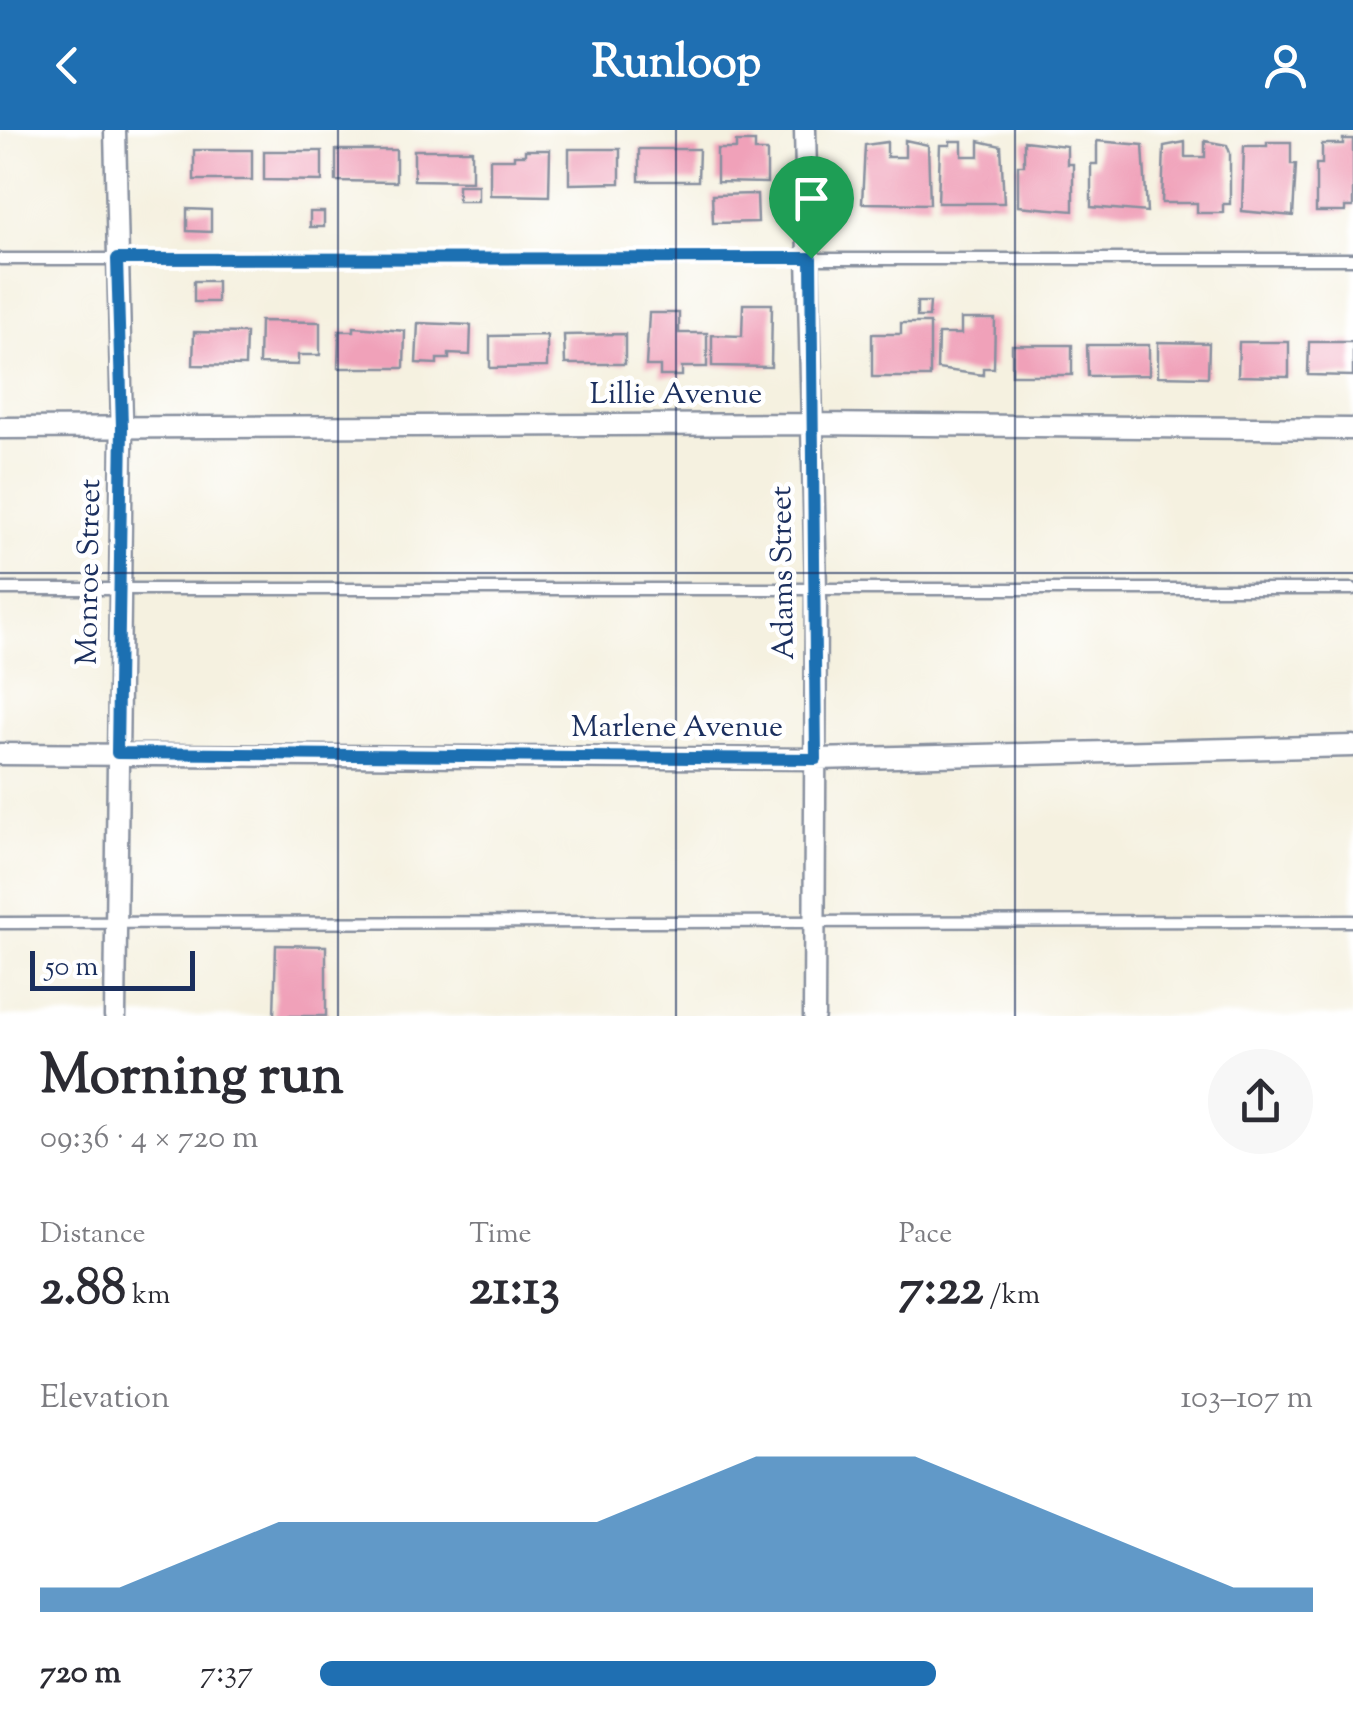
<!DOCTYPE html>
<html lang="en">
<head>
<meta charset="utf-8">
<style>
  :root { --surface:#fff; --page:#f7f7f7; --text:#2b2b33; --muted:#7c7c81; --accent:#1f6fb2 }
  body { margin:0; font-family:"Sorts Mill Goudy",serif; background:var(--page); color:var(--text); height:100vh; display:flex; flex-direction:column; font-size:38px; white-space:nowrap }
  * { box-sizing:border-box; margin:0 }
  p { font-size:32px; color:var(--muted) }
  .icon { flex:none; width:55px; height:55px; fill:none; stroke:currentColor; stroke-width:2; stroke-linecap:round; stroke-linejoin:round }
  .map { position:relative; height:886px; overflow:hidden }
  .details { display:flex; flex-direction:column; background:var(--surface); flex:1 }
  .details>* { flex:none }
  .scale { position:absolute; left:30px; bottom:25px; width:165px; box-sizing:border-box; padding-left:10px; border:5px solid #1b2f5e; border-top:0; font-size:28px; line-height:35px; white-space:nowrap; color:#1b2f5e; -webkit-text-stroke:8px #fff; paint-order:stroke }
  .pin { position:absolute; display:grid; place-items:center; width:85px; height:85px; color:#fff; margin:-102px -42px; border-radius:50% 50% 50% 0; rotate:-45deg; box-shadow:0 0 10px #0007 }
  .pin .icon { rotate:45deg }
  .round { display:grid; place-items:center; flex:none; width:105px; height:105px; border-radius:52px; background:var(--page) }
  .head { display:flex; align-items:center; justify-content:space-between; height:170px; padding:0 40px }
  h1 { font-size:55px; font-weight:700; line-height:75px }
  .stats { display:grid; grid-template-columns:repeat(3,1fr); gap:15px; height:170px; padding:10px 40px }
  .stats div { display:grid; align-content:center }
  .stats b { font-size:50px; font-weight:700 }
  .stats small { font-size:28px; font-weight:400 }
  .stats p { font-size:28px }
  .chart { height:280px; padding:20px 40px }
  .chart p { display:flex; justify-content:space-between }
  .chart svg { width:100%; height:180px; margin-top:10px; fill:var(--accent); opacity:.7 }
  ul { padding:0 40px; list-style:none; font-size:32px }
  li { display:grid; grid-template-columns:160px 120px 1fr; align-items:center; height:75px }
  li i { height:25px; border-radius:12px; background:var(--accent) }
  header { display:flex; justify-content:space-between; align-items:center; height:130px; padding:0 40px; background:var(--accent); color:#fff; font-size:45px; font-weight:700 }
  .map>svg:first-child { display:block }
  .building { fill:#f0a1b9 }
  .lines { fill:none; stroke-linecap:round; stroke-linejoin:round }
  .service-casing { stroke:#88909f; stroke-width:15 }
  .minor-casing { stroke:#88909f; stroke-width:25 }
  .service { stroke:#fff; stroke-width:10 }
  .minor { stroke:#fff; stroke-width:20 }
  .route-casing { stroke:#fff; stroke-width:20 }
  .route { stroke:#1f6fb2; stroke-width:12 }
  .grid { fill:none; stroke:#1b2f5e; stroke-width:2.5; stroke-opacity:0.55 }
  .labels { text-anchor:middle; dominant-baseline:central; stroke-width:9; stroke-linejoin:round; paint-order:stroke }
  .street-label { font-size:30px; fill:#1b2f5e; stroke:#fff }
</style>
</head>
<body>
<header><svg class="icon" aria-label="back" viewBox="0 0 24 24"><path d="M15 5l-7 7 7 7"/></svg>Runloop<svg class="icon" aria-label="person" viewBox="0 0 24 24"><circle cx="12" cy="8" r="4"/><path d="M4 21q1-7 8-7t8 7"/></svg></header>
<div class="map">
<svg width="1353" height="886" viewBox="0 0 1353 886">
  <rect width="100%" height="100%" fill="#fff"/>
  <filter id="ink" filterUnits="userSpaceOnUse"><feTurbulence type="fractalNoise" baseFrequency=".01" numOctaves="2"/><feDisplacementMap in="SourceGraphic" scale="20" xChannelSelector="R" yChannelSelector="G"/><feConvolveMatrix kernelMatrix="1 2 1 2 8 2 1 2 1" color-interpolation-filters="sRGB"/></filter>
  <filter id="wash" filterUnits="userSpaceOnUse"><feTurbulence type="fractalNoise" baseFrequency=".0048" numOctaves="4" result="noise"/><feDisplacementMap in="SourceGraphic" scale="40" xChannelSelector="R" yChannelSelector="G"/><feGaussianBlur stdDeviation="2.25" result="paint"/><feColorMatrix in="noise" values="0 0 0 0 0 0 0 0 0 0 0 0 0 0 0 0 0 1.4 0 .05"/><feComposite in="paint" operator="in"/></filter>
  <g filter="url(#wash)">
    <rect width="100%" height="100%" fill="#f5f1e0"/>
    <g id="blocks">
      <path class="building" d="M1343 9H1353V77H1345V82H1316V34H1322V14H1343Z
        M905 10 928 15 930 74 862 73 865 15 887 12V27H905Z
        M950 11H962V26H979V11L1001 16 1004 73H938L940 15H950Z
        M1024 11 1067 16V34H1073V81L1018 76V35H1024Z
        M1097 11 1143 15 1147 82 1091 77V34H1097Z
        M1205 11 1227 15 1230 23V74H1223V83H1197V73H1162L1164 16 1185 12V27H1205Z
        M736 12H755V21H767V53L717 52V19H736Z
        M1267 12H1291V34H1296L1293 86 1242 81 1244 16H1267Z
        M569 19H620V53L569 54Z
        M639 19H699L698 51H639Z
        M194 20H252V50H194Z
        M336 20H396V52L336 51Z
        M414 20H472V51L414 50Z
        M525 20H550L549 66 490 65V29H514V25H525Z
        M264 21H322V51L264 50Z
        M458 55H478V71H458Z
        M757 64 758 92 713 93 712 65Z
        M187 79 211 80V102L187 101Z
        M310 82H324V97H310Z
        M194 151H217V172H194Z
        M917 172H930L929 187H917Z
        M743 174H772L771 237 712 236V205L742 206Z
        M649 183H679V203H707V237H682V246H660V236H646Z
        M961 189H995L994 238H983V245L937 239 938 204H961Z
        M260 191 320 192V225H298V235L259 234Z
        M418 193 471 195 470 225 449 224V229H437V234L416 233Z
        M901 193H930V247H872V204H901Z
        M354 197 405 201 404 238H338L339 201H354Z
        M194 202 246 203 245 236 193 235Z
        M625 204V234H565L564 205Z
        M547 205V237L490 238V206Z
        M1158 212 1209 213 1208 247 1158 246Z
        M1239 212H1289V247L1238 246Z
        M1309 212H1353V246L1308 245Z
        M1012 215H1072V245H1012Z
        M1087 215H1149V245L1088 246Z
        M276 815 326 816V886H274Z"/>
    </g>
  </g>
  <g filter="url(#ink)">
    <use href="#blocks" fill-opacity="0" stroke="#88909f" stroke-width="2.5"/>
    <g class="lines">
      <defs>
        <path id="service" d="M0 129H1353
          M0 459H1353
          M0 793 1353 791"/>
        <path id="minor" d="M115 0 122 297 115 886
          M805 0 816 459 814 886
          M0 298 812 294 1353 299
          M0 624 816 629 1353 616"/>
      </defs>
      <use href="#service" class="service-casing"/>
      <use href="#minor" class="minor-casing"/>
      <use href="#service" class="service"/>
      <use href="#minor" class="minor"/>
    </g>
  </g>
  <g class="lines" filter="url(#ink)">
    <defs>
      <path id="route" d="M811 128 816 629 117 623 122 297 117 129Z"/>
    </defs>
    <use href="#route" class="route-casing"/>
    <use href="#route" class="route"/>
  </g>
  <path class="grid" d="M338 0V886M676 0V886M1015 0V886M0 443H1353"/>
  <g class="labels">
    <g class="street-label">
      <text x="676" y="265">Lillie Avenue</text>
      <text transform="translate(90 442) rotate(-89)">Monroe Street</text>
      <text transform="translate(784 443) rotate(-91)">Adams Street</text>
      <text x="677" y="598">Marlene Avenue</text>
    </g>
  </g>
</svg>
<div class="scale">50 m</div>
<div class="pin" style="left:811px;top:128px;background:#1e9e55"><svg class="icon" aria-label="arrive" viewBox="0 0 24 24"><path d="M6 21V4h12l-3 4 3 4H6"/></svg></div>
</div>
<section class="details">
<div class="head"><div><h1>Morning run</h1><p>09:36 · 4 × 720 m</p></div><a class="round"><svg class="icon" aria-label="share" viewBox="0 0 24 24"><path d="M12 15V3M7 8l5-5 5 5M5 13v7h14v-7"/></svg></a></div>
<div class="stats">
<div><p>Distance</p><b>2.88<small> km</small></b></div>
<div><p>Time</p><b>21:13</b></div>
<div><p>Pace</p><b>7:22<small> /km</small></b></div>
</div>
<div class="chart"><p><span>Elevation</span>103–107 m</p>
<svg viewBox="0 0 160 44" preserveAspectRatio="none"><path d="M0 44V38L10 38L20 30L30 22L40 22L50 22L60 22L70 22L80 14L90 6L100 6L110 6L120 14L130 22L140 30L150 38L160 38V44z"/></svg>
</div>
<ul>
<li><b>720 m</b>7:37<i style="width:62%"></i></li>
</ul>
</section>
</body>
</html>
